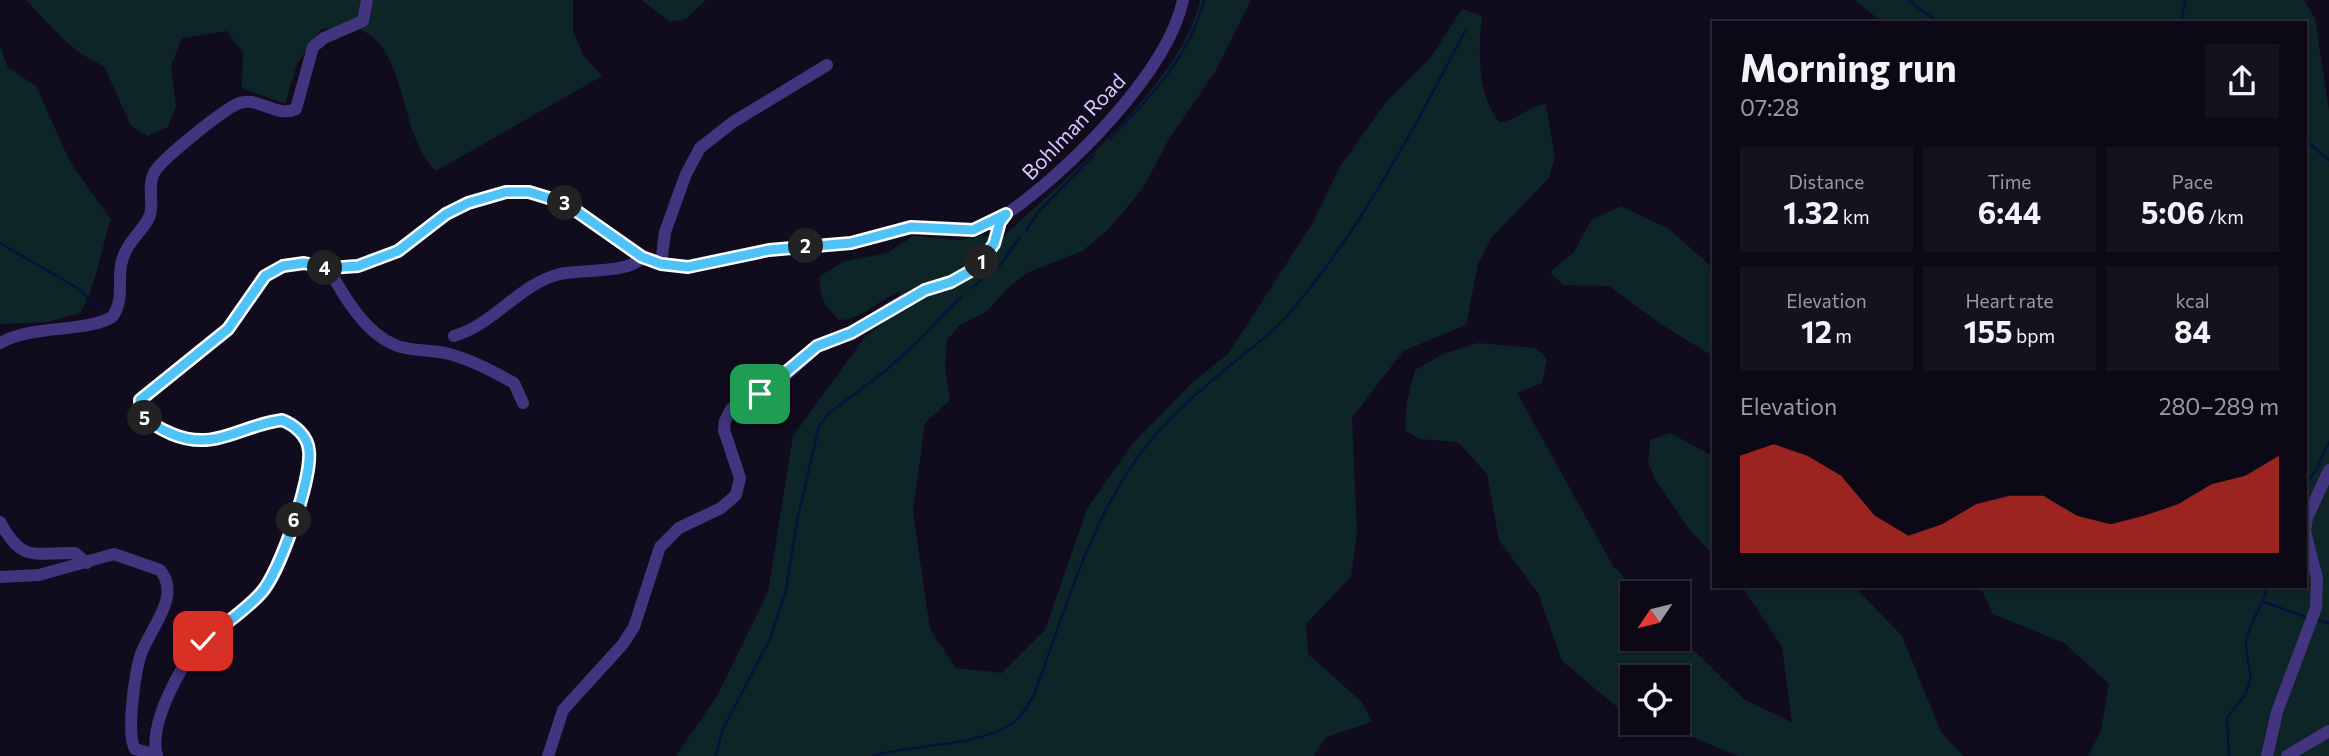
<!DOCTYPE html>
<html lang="en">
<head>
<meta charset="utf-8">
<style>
  :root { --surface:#0d0816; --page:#16111f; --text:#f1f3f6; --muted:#9a9aa1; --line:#2d2935; --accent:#d93025 }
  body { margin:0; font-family:Commissioner,sans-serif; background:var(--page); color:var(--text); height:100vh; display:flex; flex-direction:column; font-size:26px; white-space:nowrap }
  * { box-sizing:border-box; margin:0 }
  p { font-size:23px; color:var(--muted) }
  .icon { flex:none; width:38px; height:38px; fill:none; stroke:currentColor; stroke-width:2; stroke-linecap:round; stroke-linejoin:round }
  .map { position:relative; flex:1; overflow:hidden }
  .sheet { position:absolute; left:1712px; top:21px; width:595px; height:567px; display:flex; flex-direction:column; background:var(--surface); border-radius:0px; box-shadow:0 2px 5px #0004,0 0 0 2px var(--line) }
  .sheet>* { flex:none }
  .needle { width:46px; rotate:235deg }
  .controls { position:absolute; left:1620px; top:581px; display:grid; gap:14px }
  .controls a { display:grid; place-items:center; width:70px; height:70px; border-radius:0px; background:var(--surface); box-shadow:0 2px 5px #0004,0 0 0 2px var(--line); font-size:35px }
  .pin { position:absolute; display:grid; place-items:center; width:60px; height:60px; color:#fff; margin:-30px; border-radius:14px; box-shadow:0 4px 10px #0006 }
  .km { position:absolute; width:35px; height:35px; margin:-18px; border-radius:50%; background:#222; color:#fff; font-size:19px; line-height:35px; text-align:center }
  .round { display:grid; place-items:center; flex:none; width:74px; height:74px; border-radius:0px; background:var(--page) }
  .summary { display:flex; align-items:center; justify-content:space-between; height:119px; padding:0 28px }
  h1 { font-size:38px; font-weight:700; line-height:52px }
  .metrics { display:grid; grid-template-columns:repeat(3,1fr); gap:10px; height:119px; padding:7px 28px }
  .metrics div { display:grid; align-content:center; border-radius:0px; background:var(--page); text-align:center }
  .metrics b { font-size:30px; font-weight:700 }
  .metrics small { font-size:19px; font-weight:400 }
  .metrics p { font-size:19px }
  .chart { height:196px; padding:14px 28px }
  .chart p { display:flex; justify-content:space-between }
  .chart svg { width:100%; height:126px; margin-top:7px; fill:var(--accent); opacity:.7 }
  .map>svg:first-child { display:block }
  .green { fill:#0e2528 }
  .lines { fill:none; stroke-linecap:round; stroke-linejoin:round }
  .stream { stroke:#07123b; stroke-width:2.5 }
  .minor { stroke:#43347f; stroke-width:12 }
  .route-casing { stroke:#fff; stroke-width:14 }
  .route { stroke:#4fc3f7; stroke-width:9 }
  .labels { text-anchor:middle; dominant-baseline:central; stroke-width:7; stroke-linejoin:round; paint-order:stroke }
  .street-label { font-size:21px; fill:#d7c8ff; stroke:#110b1e }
</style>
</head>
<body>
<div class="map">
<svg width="2329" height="756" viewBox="0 0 2329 756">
  <rect width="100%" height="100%" fill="#110b1e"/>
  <path class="green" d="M26 0H573V32L584 56 602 76 436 171C399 135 408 56 365 32 352 25 335 28 321 29L297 64 285 104 242 88 243 53 227 31 182 38 171 66 176 106 168 127 147 136 131 126 104 66C71 52 51 26 26 0Z
    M642 0H706L686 19 670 22Z
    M1200 0H1251L1215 72 1169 139 1143 188 1107 231 1082 251 1029 272 1011 285 986 312 960 325 947 340 945 368 950 400 925 423 913 512 930 629 956 668 1002 673 1045 630 1087 509 1134 442 1192 383 1228 354 1312 224 1341 165 1387 101 1431 57 1462 9 1482 16C1478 50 1477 94 1499 122 1517 121 1528 106 1546 104L1555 159 1548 179 1492 237 1478 264 1466 325 1403 351 1352 418 1357 533 1351 577 1306 624 1308 654 1362 702 1372 722 1326 737 1314 756H676L717 696 768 592 793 436 865 337 899 311V292C878 300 862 320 839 320 825 306 818 296 820 276L845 261 887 253 913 236 960 240 980 236H1004C1065 179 1182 83 1200 0Z
    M1855 0H2304L2315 19 2329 110V756H2088L2101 731 2109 684 2064 643 1993 614 1980 586H2305V23H1883Z
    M0 45 8 68 36 86 70 162 111 220C100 251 97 285 80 313L48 322 0 324Z
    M1621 206 1669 229 1713 268V356L1662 325 1609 286 1563 285 1550 272 1574 252 1591 220Z
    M1478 343 1536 348 1547 359 1542 383 1517 393 1613 566 1639 593H1633V639H1678V635L1745 700 1792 722 1782 647 1742 586H1854L1902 636 1941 732 1963 756H1738L1659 723H1678V677H1633V713L1617 707 1562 661 1538 593 1499 540 1487 474 1458 442 1419 439 1405 430 1407 402 1415 370 1443 354Z
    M1670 433 1713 456V555L1689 529 1655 479 1648 462 1650 440Z"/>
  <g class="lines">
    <path class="stream" d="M1908 0 1939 23
      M2180 23 2186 0
      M1110 139C1150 98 1190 56 1204 0
      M2305 140 2329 160
      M1026 230 1039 211 1095 154
      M0 243 79 289 100 310
      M972 288 1001 264 1020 237
      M2305 485 2316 470 2329 442
      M2264 602 2306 617
      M2318 620 2329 623
      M716 756 722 731 770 639 786 590 797 521 819 426 829 413 884 372 914 345 962 296
      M873 756C915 743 973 748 1011 724 1021 718 1028 705 1034 695 1063 616 1088 527 1137 458 1165 419 1203 388 1239 358 1255 345 1273 332 1287 316 1357 236 1417 124 1466 29
      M2229 756 2227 718C2238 703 2253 690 2250 670 2248 658 2244 650 2247 638 2251 619 2264 605 2267 586"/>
    <path class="minor" d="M661 264 665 232 686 174 700 148 733 122 827 65
      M328 268C344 296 364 332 395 345 411 352 432 349 449 354 472 360 494 372 514 383L523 403
      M454 336C495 324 519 284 560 274 581 269 630 274 642 257
      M0 343C35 324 85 333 112 317 124 302 118 282 121 265 126 240 143 233 150 215 154 202 147 186 154 173 161 159 220 113 235 105 257 93 275 119 296 109L313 47 324 38 363 21 367 0
      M0 522C23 564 34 552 75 553L87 563
      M0 577 39 575 114 554 160 570C182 596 150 628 141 654 135 672 126 734 135 749L157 755
      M157 756C148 725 181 662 204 640 222 623 246 611 262 592 281 571 312 479 309 451 308 436 295 425 282 420 240 425 215 452 172 434 160 429 149 422 141 413L140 400 228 329 265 276 283 266 304 263 328 268 358 266 398 251 446 214 468 203 506 192H529L565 203 642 257 661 264 688 267 770 250 851 243 911 227 973 230 1006 214
      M548 756 563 710 623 644 634 627 660 547 679 528 721 508 736 495 740 478 724 430 725 421 731 409 777 383 817 347 851 333 897 304 925 290 951 282 976 268 994 244 1000 222 1006 214C1066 174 1168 72 1183 0
      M2267 756 2277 712 2316 608 2317 578 2305 531 2307 518 2329 470
      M2287 756 2329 731"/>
  </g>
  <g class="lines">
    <defs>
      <path id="route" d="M203 641C222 626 245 611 261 593 280 572 312 479 309 451 308 436 295 425 282 420 241 425 215 452 172 434 160 429 149 423 141 413L140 400 228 329 265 276 283 266 304 263 328 268 358 266 398 251 446 214 468 203 506 192H529L565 203 642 257 661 264 688 267 769 250 851 243 911 227 973 230 1006 214 1000 222 994 244 976 268 951 282 925 290 851 333 817 346 760 394"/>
    </defs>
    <use href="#route" class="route-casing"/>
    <use href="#route" class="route"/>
  </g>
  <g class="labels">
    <g class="street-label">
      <text transform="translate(1073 126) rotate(-46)">Bohlman Road</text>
    </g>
  </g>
</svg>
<div class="controls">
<a><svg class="needle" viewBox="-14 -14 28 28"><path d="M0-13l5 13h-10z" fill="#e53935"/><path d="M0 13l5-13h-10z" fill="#9a9aa1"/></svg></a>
<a><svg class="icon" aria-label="locate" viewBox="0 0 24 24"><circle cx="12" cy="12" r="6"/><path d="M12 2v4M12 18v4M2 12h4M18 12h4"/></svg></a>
</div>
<div class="pin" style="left:760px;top:394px;background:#1e9e55"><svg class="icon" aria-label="arrive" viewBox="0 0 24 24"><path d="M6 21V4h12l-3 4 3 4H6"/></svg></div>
<div class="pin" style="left:203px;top:641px;background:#d93025"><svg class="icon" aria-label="check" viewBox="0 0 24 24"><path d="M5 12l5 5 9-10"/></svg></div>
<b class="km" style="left:982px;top:262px">1</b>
<b class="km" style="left:806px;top:246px">2</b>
<b class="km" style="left:565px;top:203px">3</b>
<b class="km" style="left:325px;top:268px">4</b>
<b class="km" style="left:145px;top:418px">5</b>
<b class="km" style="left:294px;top:520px">6</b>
<section class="sheet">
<div class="summary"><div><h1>Morning run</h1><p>07:28</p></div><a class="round"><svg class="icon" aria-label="share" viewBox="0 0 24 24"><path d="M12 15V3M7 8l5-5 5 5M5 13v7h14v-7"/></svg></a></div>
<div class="metrics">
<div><p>Distance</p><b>1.32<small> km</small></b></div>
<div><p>Time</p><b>6:44</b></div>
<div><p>Pace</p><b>5:06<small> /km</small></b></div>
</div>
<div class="metrics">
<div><p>Elevation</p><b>12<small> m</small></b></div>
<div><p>Heart rate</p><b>155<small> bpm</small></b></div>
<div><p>kcal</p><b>84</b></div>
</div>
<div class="chart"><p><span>Elevation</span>280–289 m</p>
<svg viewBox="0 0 160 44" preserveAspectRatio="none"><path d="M0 44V10L10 6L20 10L30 17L40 31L50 38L60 34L70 27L80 24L90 24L100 31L110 34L120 31L130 27L140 20L150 17L160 10V44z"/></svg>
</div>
</section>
</div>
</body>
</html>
